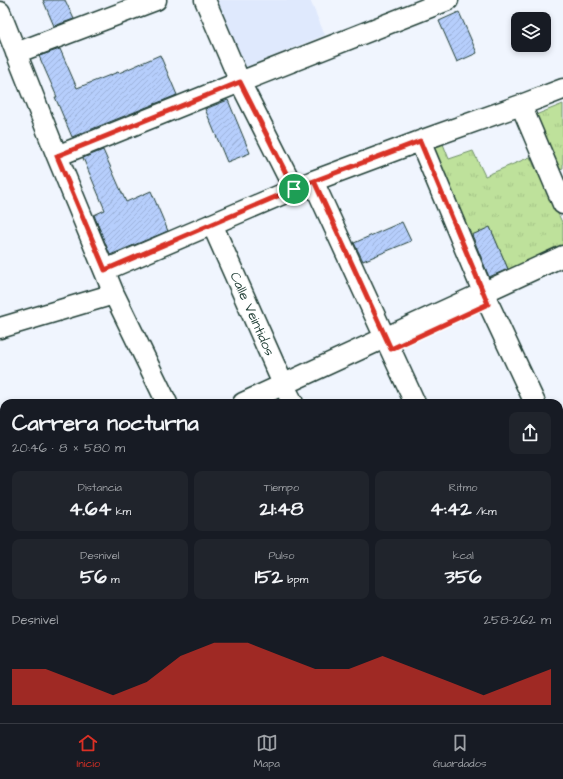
<!DOCTYPE html>
<html lang="es">
<head>
<meta charset="utf-8">
<style>
  :root { --surface:#171b24; --page:#20242c; --text:#f1f3f6; --muted:#9ea1a6; --line:#363941; --accent:#d93025 }
  body { margin:0; font-family:"Architects Daughter",sans-serif; background:var(--page); color:var(--text); height:100vh; display:flex; flex-direction:column; font-size:15px; white-space:nowrap }
  * { box-sizing:border-box; margin:0 }
  p { font-size:13px; color:var(--muted) }
  .icon { flex:none; width:22px; height:22px; fill:none; stroke:currentColor; stroke-width:2; stroke-linecap:round; stroke-linejoin:round }
  .map { position:relative; flex:1; overflow:hidden }
  .side { position:absolute; left:0px; top:399px; width:563px; height:324px; display:flex; flex-direction:column; background:var(--surface); border-radius:12px 12px 0 0; box-shadow:0 2px 6px #0003 }
  .side>* { flex:none }
  .fabs { position:absolute; left:511px; top:12px; display:grid; gap:8px }
  .fabs a { display:grid; place-items:center; width:40px; height:40px; border-radius:8px; background:var(--surface); box-shadow:0 2px 6px #0003; font-size:20px }
  .pin { position:absolute; display:grid; place-items:center; width:34px; height:34px; color:#fff; margin:-17px; border:2px solid #fff; border-radius:50%; box-shadow:0 1px 4px #0007 }
  .round { display:grid; place-items:center; flex:none; width:42px; height:42px; border-radius:8px; background:var(--page) }
  .headline { display:flex; align-items:center; justify-content:space-between; height:68px; padding:0 12px }
  h1 { font-size:22px; font-weight:700; line-height:30px }
  .metrics { display:grid; grid-template-columns:repeat(3,1fr); gap:6px; height:68px; padding:4px 12px }
  .metrics div { display:grid; align-content:center; border-radius:8px; background:var(--page); text-align:center }
  .metrics b { font-size:20px; font-weight:700 }
  .metrics small { font-size:11px; font-weight:400 }
  .metrics p { font-size:11px }
  .chart { height:112px; padding:8px 12px }
  .chart p { display:flex; justify-content:space-between }
  .chart svg { width:100%; height:72px; margin-top:4px; fill:var(--accent); opacity:.7 }
  .dock { display:flex; justify-content:space-around; align-items:center; height:56px; border-top:1px solid var(--line); background:var(--surface); font-size:11px; color:var(--muted) }
  .dock a { display:grid; justify-items:center; gap:2px }
  .dock .selected { color:var(--accent) }
  .map>svg:first-child { display:block }
  .built { fill:#dfe9fd }
  .grass { fill:url(#grass-tufts); stroke:#6e8f68 }
  .pitch { fill:#bee19b; stroke:#6e8f68 }
  .building { fill:url(#building-hatch); stroke:#1f3d34 }
  .lines { fill:none; stroke-linecap:round; stroke-linejoin:round }
  .minor-casing { stroke:#1f3d34; stroke-width:23 }
  .minor { stroke:#fff; stroke-width:20 }
  .route-casing { stroke:#fff; stroke-width:8 }
  .route { stroke:#d93025; stroke-width:5 }
  .labels { text-anchor:middle; dominant-baseline:central; stroke-width:3; stroke-linejoin:round; paint-order:stroke }
  .street-label { font-size:14px; fill:#1f3d34; stroke:#fff }
</style>
</head>
<body>
<div class="map">
<svg width="563" height="723" viewBox="0 0 563 723">
  <defs>
    <pattern id="grass-tufts" width="24" height="20" patternUnits="userSpaceOnUse"><rect width="24" height="20" fill="#bee19b"/><path d="M3 7l-1-3M5 7V3M7 7l1-3M15 17l-1-3M17 17v-4M19 17l1-3" fill="none" stroke="#a3c286"/></pattern>
    <pattern id="building-hatch" width="6" height="6" patternUnits="userSpaceOnUse"><rect width="6" height="6" fill="#b6cefc"/><path d="M-1 1l2-2M0 6l6-6M5 7l2-2" fill="none" stroke="#9cb2d9"/></pattern>
  </defs>
  <rect width="100%" height="100%" fill="#f0f5fe"/>
  <filter id="ink" filterUnits="userSpaceOnUse"><feTurbulence type="fractalNoise" baseFrequency=".025" numOctaves="2"/><feDisplacementMap in="SourceGraphic" scale="8" xChannelSelector="R" yChannelSelector="G"/><feConvolveMatrix kernelMatrix="1 2 1 2 8 2 1 2 1" color-interpolation-filters="sRGB"/></filter>
  <g filter="url(#ink)">
    <path class="built" d="M215 0H310L325 35 244 68Z"/>
    <path class="grass" d="M563 104V168L555 171 533 116Z
      M443 144 449 159 473 151 485 176 530 157 563 224V246L509 271 490 228 465 238 430 149Z"/>
    <path class="pitch" d="M4 561V719H5L0 721V562Z"/>
    <path class="building" d="M43 0H65L74 19 54 26Z
      M459 12 477 53 457 62 439 21Z
      M60 49 77 88 118 72 119 73 160 55 177 95 72 137 55 97H57L39 56Z
      M228 100 250 153 227 162 205 109Z
      M103 150 126 202 151 191 168 231 110 255 94 215 105 210 83 158Z
      M402 222 411 241 363 261 354 243Z
      M490 227 508 269 489 277 472 235Z"/>
    <g class="lines">
      <defs>
        <path id="minor" d="M205 0 240 82 294 189
          M0 12 57 156 114 294 167 403
          M16 53 156 0
          M521 105 563 204
          M420 141 483 292 535 403
          M57 156 240 82 448 0
          M313 181 415 403
          M212 224 283 384 293 403
          M105 270 313 181 420 141 521 105 563 89
          M0 328 114 294
          M243 403 563 256
          M559 453 563 461
          M0 479 4 489
          M0 504 4 503
          M559 536 563 535
          M559 656 563 654
          M559 671 563 682
          M314 719 316 723
          M390 723 400 719"/>
      </defs>
      <use href="#minor" class="minor-casing"/>
      <use href="#minor" class="minor"/>
    </g>
  </g>
  <g class="lines" filter="url(#ink)">
    <defs>
      <path id="route" d="M294 189 105 270 57 156 240 82 294 189 314 181 391 349 488 304 420 141 314 181 294 189"/>
    </defs>
    <use href="#route" class="route-casing"/>
    <use href="#route" class="route"/>
  </g>
  <g class="labels">
    <g class="street-label">
      <text transform="translate(252 314) rotate(66)">Calle Veintidos</text>
    </g>
  </g>
</svg>
<div class="fabs">
<a><svg class="icon" aria-label="layers" viewBox="0 0 24 24"><path d="M12 4l9 5-9 5-9-5zM3 14l9 5 9-5"/></svg></a>
</div>
<div class="pin" style="left:294px;top:189px;background:#1e9e55"><svg class="icon" aria-label="arrive" viewBox="0 0 24 24"><path d="M6 21V4h12l-3 4 3 4H6"/></svg></div>
<section class="side">
<div class="headline"><div><h1>Carrera nocturna</h1><p>20:46 · 8 × 580 m</p></div><a class="round"><svg class="icon" aria-label="share" viewBox="0 0 24 24"><path d="M12 15V3M7 8l5-5 5 5M5 13v7h14v-7"/></svg></a></div>
<div class="metrics">
<div><p>Distancia</p><b>4.64<small> km</small></b></div>
<div><p>Tiempo</p><b>21:48</b></div>
<div><p>Ritmo</p><b>4:42<small> /km</small></b></div>
</div>
<div class="metrics">
<div><p>Desnivel</p><b>56<small> m</small></b></div>
<div><p>Pulso</p><b>152<small> bpm</small></b></div>
<div><p>kcal</p><b>356</b></div>
</div>
<div class="chart"><p><span>Desnivel</span>258–262 m</p>
<svg viewBox="0 0 160 44" preserveAspectRatio="none"><path d="M0 44V22L10 22L20 30L30 38L40 30L50 14L60 6L70 6L80 14L90 22L100 22L110 14L120 22L130 30L140 38L150 30L160 22V44z"/></svg>
</div>
</section>
</div>
<nav class="dock">
<a class="selected"><svg class="icon" aria-label="home" viewBox="0 0 24 24"><path d="M3 11l9-7 9 7M6 9v11h12V9"/></svg>Inicio</a>
<a><svg class="icon" aria-label="map" viewBox="0 0 24 24"><path d="M3 6l6-2 6 2 6-2v14l-6 2-6-2-6 2zM9 4v14M15 6v14"/></svg>Mapa</a>
<a><svg class="icon" aria-label="saved" viewBox="0 0 24 24"><path d="M7 4h10v16l-5-4-5 4z"/></svg>Guardados</a>
</nav>
</body>
</html>
